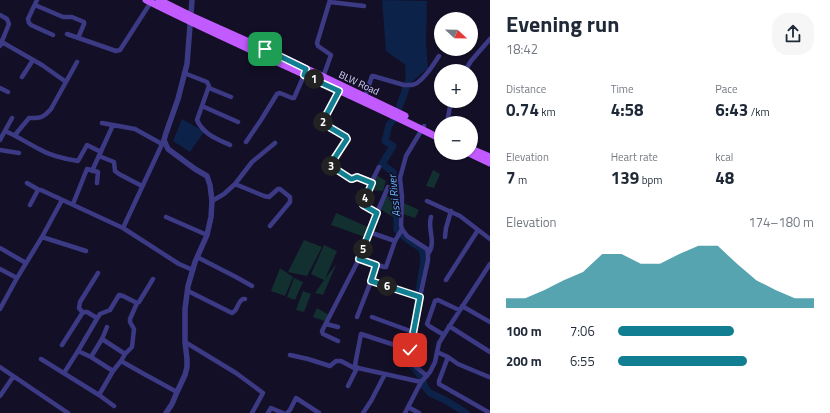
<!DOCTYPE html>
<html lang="en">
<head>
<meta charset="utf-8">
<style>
  :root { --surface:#fff; --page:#f6f6f7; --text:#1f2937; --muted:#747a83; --accent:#117e91 }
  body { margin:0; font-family:"Titillium Web",sans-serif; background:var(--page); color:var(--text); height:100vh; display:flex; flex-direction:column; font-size:15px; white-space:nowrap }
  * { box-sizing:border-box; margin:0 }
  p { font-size:13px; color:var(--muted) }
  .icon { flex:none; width:22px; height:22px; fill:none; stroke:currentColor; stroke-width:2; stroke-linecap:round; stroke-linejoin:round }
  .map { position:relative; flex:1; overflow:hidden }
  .details { display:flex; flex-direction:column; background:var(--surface); width:340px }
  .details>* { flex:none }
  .needle { width:26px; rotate:112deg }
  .controls { position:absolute; left:434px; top:12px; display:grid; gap:8px }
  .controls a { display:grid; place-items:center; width:44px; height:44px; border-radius:50%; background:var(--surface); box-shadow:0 1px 3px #0004; font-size:20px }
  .pin { position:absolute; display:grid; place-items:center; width:34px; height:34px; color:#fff; margin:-17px; border-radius:8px; box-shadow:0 2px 6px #0006 }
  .km { position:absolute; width:20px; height:20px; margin:-10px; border-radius:50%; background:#222; color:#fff; font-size:11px; line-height:20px; text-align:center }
  .round { display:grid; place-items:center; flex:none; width:42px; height:42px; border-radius:16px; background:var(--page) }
  .head { display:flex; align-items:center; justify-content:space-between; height:68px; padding:0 16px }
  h1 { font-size:22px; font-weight:700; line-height:30px }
  .stats { display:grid; grid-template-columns:repeat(3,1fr); gap:6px; height:68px; padding:4px 16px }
  .stats div { display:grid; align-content:center }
  .stats b { font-size:17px; font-weight:700 }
  .stats small { font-size:11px; font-weight:400 }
  .stats p { font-size:11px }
  .chart { height:112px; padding:8px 16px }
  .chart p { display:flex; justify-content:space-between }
  .chart svg { width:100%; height:72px; margin-top:4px; fill:var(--accent); opacity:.7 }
  ul { padding:0 16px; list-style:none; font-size:13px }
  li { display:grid; grid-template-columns:64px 48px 1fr; align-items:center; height:30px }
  li i { height:10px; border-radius:5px; background:var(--accent) }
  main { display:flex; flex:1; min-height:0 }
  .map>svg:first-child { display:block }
  .green { fill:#12302f }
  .water { fill:#0c2248 }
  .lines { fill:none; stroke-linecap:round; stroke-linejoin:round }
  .stream { stroke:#0c2248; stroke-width:1 }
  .river { stroke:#0c2248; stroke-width:7 }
  .minor { stroke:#3d3a85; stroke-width:4.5 }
  .tertiary { stroke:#3d3a85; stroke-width:5.5 }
  .primary { stroke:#c25bff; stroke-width:7 }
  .route-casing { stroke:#fff; stroke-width:8 }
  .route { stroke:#117e91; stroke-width:5 }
  .labels { text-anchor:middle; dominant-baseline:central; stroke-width:3; stroke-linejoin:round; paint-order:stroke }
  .street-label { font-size:10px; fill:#d9d4ff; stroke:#130f26 }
  .water-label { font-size:11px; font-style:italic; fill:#62b6ff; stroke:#130f26 }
</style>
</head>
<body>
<main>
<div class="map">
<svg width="490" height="413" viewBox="0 0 490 413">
  <rect width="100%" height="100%" fill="#130f26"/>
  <path class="green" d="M433 170 440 174 434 188 426 186Z
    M376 175 386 181 383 191 369 190Z
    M386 195 394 200 395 218 380 209Z
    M404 203 419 210 415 218 403 214Z
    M336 213 368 227 365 237 331 225Z
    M304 240 322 247 307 276 288 272Z
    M324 245 337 251 325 279 337 263 323 295 315 293 324 280 311 274Z
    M280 268 293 277 285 296 271 291Z
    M294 278 303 282 295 300 287 297Z
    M303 291 311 294 304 312 296 310Z
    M317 308 329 315 325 321 313 317Z"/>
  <path class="water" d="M382 0 427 1 426 44 428 68 412 82 407 66 386 51Z
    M182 119 196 127 204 132 190 152 173 141Z"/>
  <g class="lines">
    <path class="stream" d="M398 175 399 220"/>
    <path class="river" d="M399 108 409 80V64
      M394 119 389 125 385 141 393 146 382 164 393 172 397 205V230L407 239 422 249 424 260 416 310
      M410 346 407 362 416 370 423 379 424 386 430 393 445 400 466 413"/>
    <path class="minor" d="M37 0 28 19 29 23 31 25 53 35
      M330 2 364 6
      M35 5 63 17H72L84 22V24L78 38
      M0 15 7 19 9 24 0 46
      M67 34 116 51 120 50 151 2
      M0 41 42 65 66 82
      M465 71 471 61 490 39
      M184 73 207 82 209 86 197 120C203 134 217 139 230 145
      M22 77 33 60
      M323 77 331 55 318 46 317 43 330 0
      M0 88 8 92
      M209 88 231 97
      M365 97 372 76H373L404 85C409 85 413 86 417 83 426 77 433 65 439 56
      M202 106 238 122
      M102 123 135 129 162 144
      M447 123 451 101
      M424 126 406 156 400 178 402 197 401 225 402 229 407 236 427 249 428 254V260L420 297 410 350 411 360 415 366 427 376
      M5 131C17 136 27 143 39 149 51 156 65 159 78 161L87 145 101 152
      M15 135 29 118C40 118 42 119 51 109L77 62
      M0 140 12 118
      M246 142 261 120 277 94 280 93 292 98H294L305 73
      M0 150 19 153
      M99 156 114 162 115 171 119 174 142 186
      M92 171 113 125
      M27 183 39 190
      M371 183 379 167
      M235 184 264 196 269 197 278 189H280L290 197V202L270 226
      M212 201 224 194 235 184 252 162 275 143
      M427 201 460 216 490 239
      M73 204 87 169 98 172 97 183
      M30 205 38 190H41L123 228 179 264 193 270
      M377 213 388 187
      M166 217 207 235
      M123 228 164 140
      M369 232 395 241
      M42 237 86 251
      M445 237 446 228 451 211
      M0 248 26 263
      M428 254C437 242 427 230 431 217
      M197 257 236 277 252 286
      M359 259 384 267H386L395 241 402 229
      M0 269 17 278
      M446 280 478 230
      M371 281 376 265
      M188 291 232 313C238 311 237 302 243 299H245
      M462 306 490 322
      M0 309 17 278 42 237 62 200
      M83 313 79 308 80 302 98 273
      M357 317 371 281 420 297
      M372 317 413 332
      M326 324 338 327
      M449 326 490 352
      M444 335 429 326 427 324 435 301 438 300 459 310
      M102 339 125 354
      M338 341 323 334 322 331 359 259 377 213 363 205V204L371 183 357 177 352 179H351L331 167 330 165 347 139 346 137 324 125 323 121 340 89
      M185 342 236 373 263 393 252 413
      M62 345 83 312H87L97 318
      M410 350 361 334 355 365 358 368 421 382 430 372 435 362 439 343 447 330 490 264
      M78 351 91 357 113 371
      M437 352 448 357 458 364 489 377
      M290 355 308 359 330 366 336 361H341L356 369
      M91 357 102 339 107 327
      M448 357 439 381V384L490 413
      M41 359 99 395 114 406
      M121 361 144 374 177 392
      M0 367 68 413
      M64 373 78 351 98 317 100 314 110 310 119 295 123 296 137 303 139 302 153 279
      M348 386 357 368
      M99 395 113 371 121 361 125 354 132 347 134 329 130 322V319L137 303
      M0 396 13 377
      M408 407 419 413
      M268 413 271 408 283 413
      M287 413 290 410 296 398 319 413
      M363 413 371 401 385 374
      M405 413 421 382"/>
    <path class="tertiary" d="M166 413 172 404 177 392 185 375 187 367V359L185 342V309L188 286 195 262 207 235 211 217 212 201 210 185 207 176 195 169 168 149 164 140 166 133 178 99 187 64 192 0"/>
    <path class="primary" d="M146 0C243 49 344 90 441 139
      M159 0 191 16 265 49 405 116
      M471 149 490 157
      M469 153 490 163"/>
  </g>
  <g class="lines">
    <defs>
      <path id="route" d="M265 49 306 69 304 75 339 91 323 121 324 124 346 137 347 139 330 165 331 166 351 179H352L357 177 372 183 363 204V205L377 213 359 259 376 265 371 281 420 297 410 350"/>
    </defs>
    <use href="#route" class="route-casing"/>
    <use href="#route" class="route"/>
  </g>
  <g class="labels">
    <g class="street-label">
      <text transform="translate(359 83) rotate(25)">BLW Road</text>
    </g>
    <g class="water-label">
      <text transform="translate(394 196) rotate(-96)">Assi River</text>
    </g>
  </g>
</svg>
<div class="controls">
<a><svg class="needle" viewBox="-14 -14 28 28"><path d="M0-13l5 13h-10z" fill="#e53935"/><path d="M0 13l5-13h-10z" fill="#747a83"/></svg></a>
<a>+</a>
<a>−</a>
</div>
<div class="pin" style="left:265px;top:49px;background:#1e9e55"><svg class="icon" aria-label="arrive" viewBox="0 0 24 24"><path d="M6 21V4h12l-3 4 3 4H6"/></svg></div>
<div class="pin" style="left:410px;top:350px;background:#d93025"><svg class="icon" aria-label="check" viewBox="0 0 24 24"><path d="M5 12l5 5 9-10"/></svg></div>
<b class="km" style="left:314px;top:79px">1</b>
<b class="km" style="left:323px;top:122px">2</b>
<b class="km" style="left:331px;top:166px">3</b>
<b class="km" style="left:365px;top:198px">4</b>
<b class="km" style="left:363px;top:249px">5</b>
<b class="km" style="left:387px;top:286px">6</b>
</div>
<section class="details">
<div class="head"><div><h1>Evening run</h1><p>18:42</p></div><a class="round"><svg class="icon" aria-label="share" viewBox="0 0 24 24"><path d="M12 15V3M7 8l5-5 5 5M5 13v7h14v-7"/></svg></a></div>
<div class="stats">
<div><p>Distance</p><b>0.74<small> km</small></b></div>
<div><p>Time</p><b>4:58</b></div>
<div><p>Pace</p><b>6:43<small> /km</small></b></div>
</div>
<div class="stats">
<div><p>Elevation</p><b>7<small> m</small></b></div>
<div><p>Heart rate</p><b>139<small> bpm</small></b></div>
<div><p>kcal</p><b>48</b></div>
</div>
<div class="chart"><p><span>Elevation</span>174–180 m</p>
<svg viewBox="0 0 160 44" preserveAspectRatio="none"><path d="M0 44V38L10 38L20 33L30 27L40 22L50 11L60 11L70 17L80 17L90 11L100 6L110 6L120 17L130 27L140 33L150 38L160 38V44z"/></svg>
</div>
<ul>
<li><b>100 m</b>7:06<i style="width:59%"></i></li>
<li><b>200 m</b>6:55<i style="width:66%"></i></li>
</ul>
</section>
</main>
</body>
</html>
